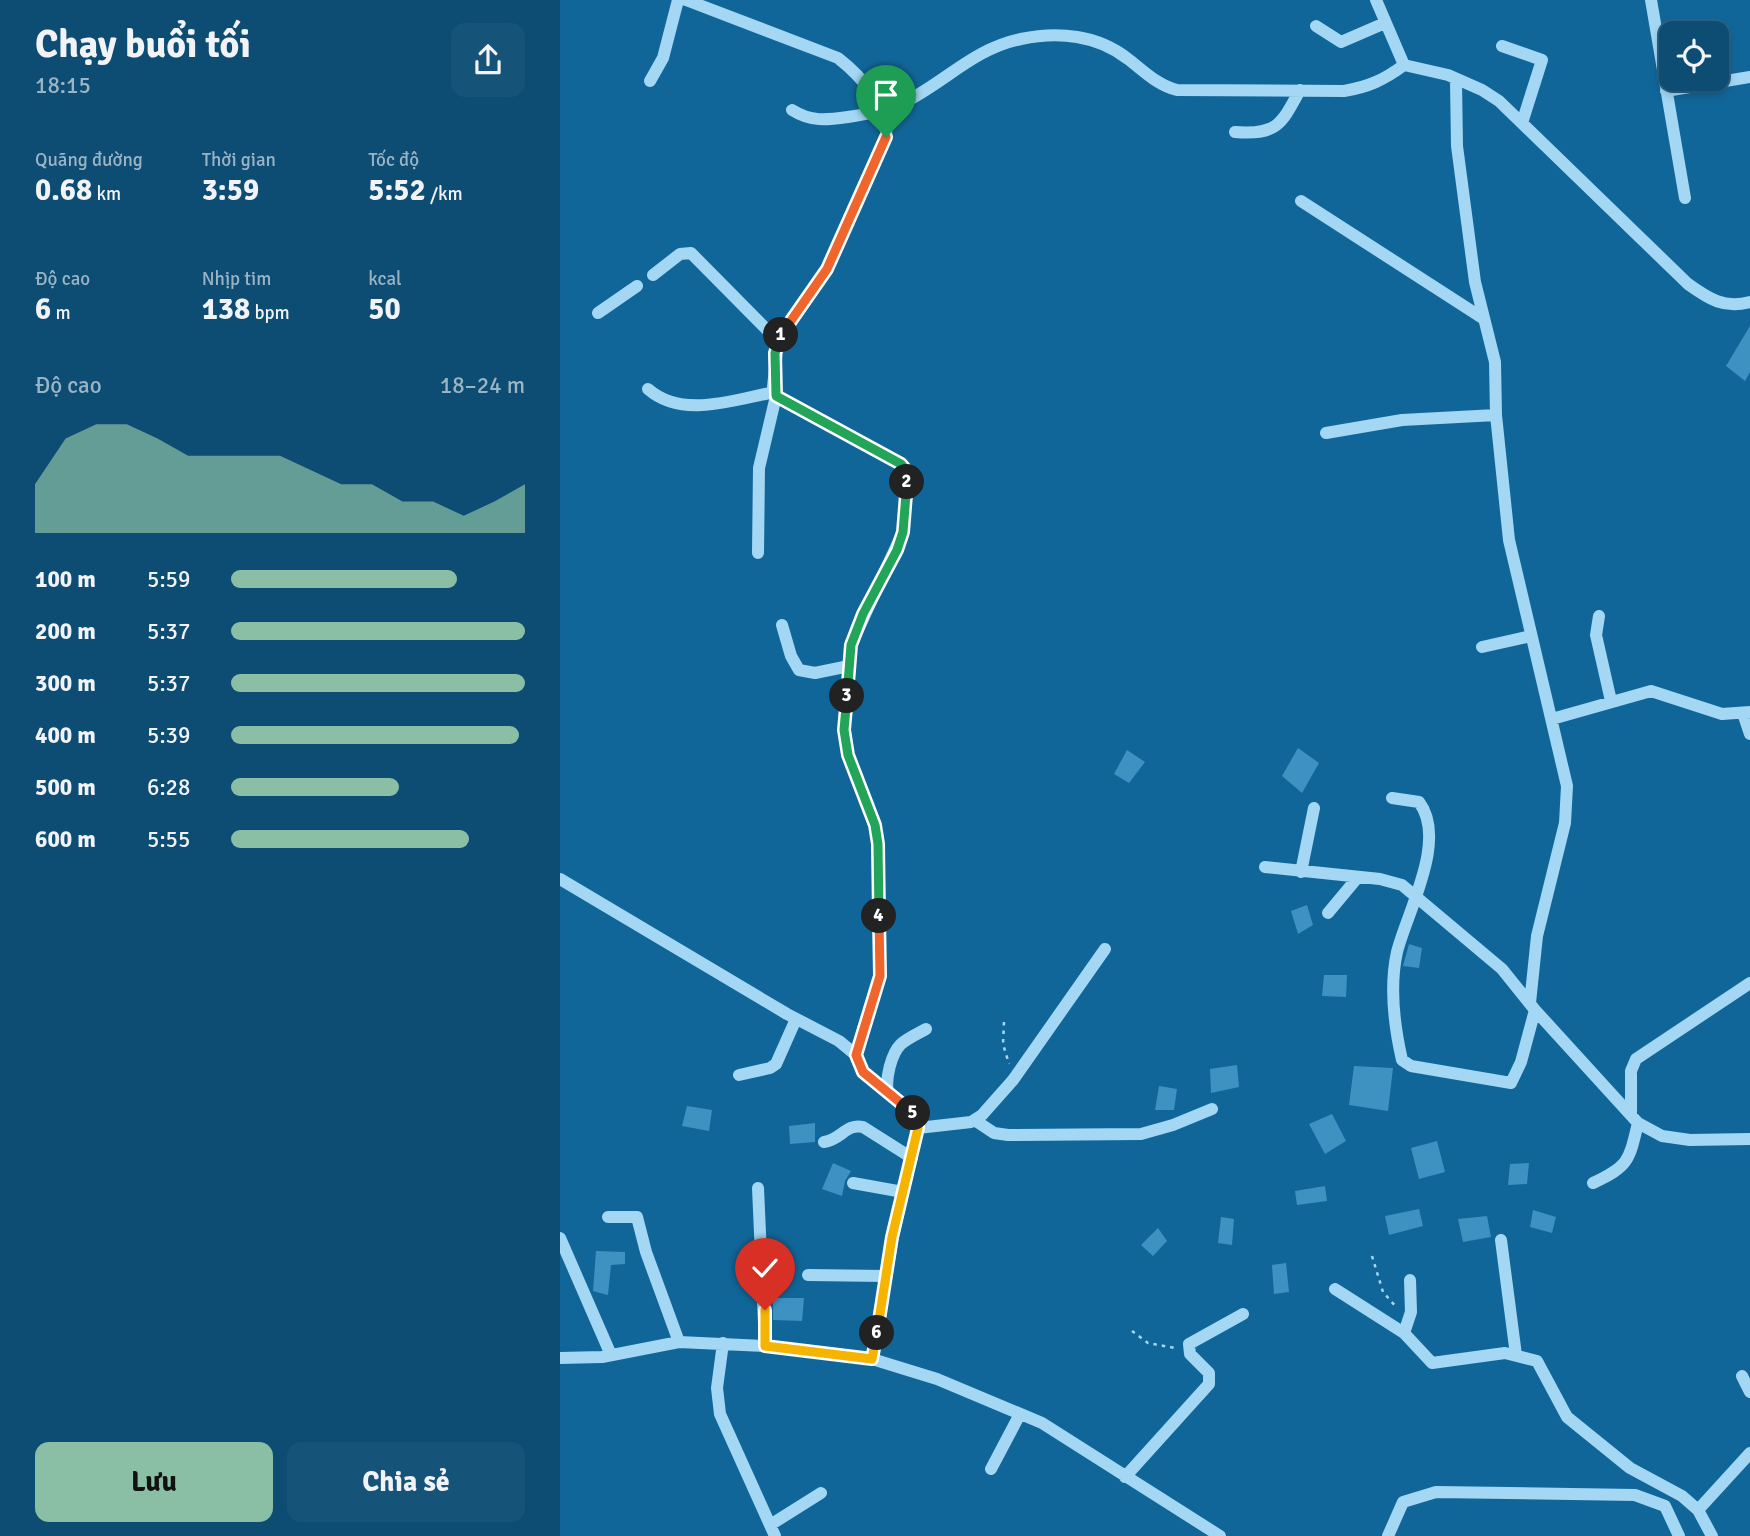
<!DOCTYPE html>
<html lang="vi">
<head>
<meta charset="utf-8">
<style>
  :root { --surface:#0d4c73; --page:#165378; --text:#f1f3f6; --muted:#9ab4c4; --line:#2d6385; --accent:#8abfa5 }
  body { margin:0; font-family:Signika,sans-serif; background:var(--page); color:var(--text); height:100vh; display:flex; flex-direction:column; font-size:26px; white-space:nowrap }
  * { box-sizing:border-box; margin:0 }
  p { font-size:23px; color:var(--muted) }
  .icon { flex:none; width:38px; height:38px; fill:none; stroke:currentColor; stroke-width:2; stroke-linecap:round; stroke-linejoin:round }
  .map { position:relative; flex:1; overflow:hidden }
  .sheet { display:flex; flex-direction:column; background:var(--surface); width:560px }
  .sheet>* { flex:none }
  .buttons { position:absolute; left:1099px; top:21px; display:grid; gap:14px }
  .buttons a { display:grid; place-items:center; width:70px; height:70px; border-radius:14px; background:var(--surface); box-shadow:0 4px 10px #0003,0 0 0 2px var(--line); font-size:35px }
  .pin { position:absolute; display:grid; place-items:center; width:60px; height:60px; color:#fff; margin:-72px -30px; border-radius:50% 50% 50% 0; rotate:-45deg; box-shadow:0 0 7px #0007 }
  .pin .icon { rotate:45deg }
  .km { position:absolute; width:35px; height:35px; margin:-18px; border-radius:50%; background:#222; color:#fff; font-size:19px; line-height:35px; text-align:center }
  .round { display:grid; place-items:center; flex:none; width:74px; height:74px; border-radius:14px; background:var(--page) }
  .overview { display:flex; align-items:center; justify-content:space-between; height:119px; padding:0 35px }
  h1 { font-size:38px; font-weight:700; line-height:52px }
  .metrics { display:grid; grid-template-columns:repeat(3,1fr); gap:10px; height:119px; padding:7px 35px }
  .metrics div { display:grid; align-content:center }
  .metrics b { font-size:30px; font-weight:700 }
  .metrics small { font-size:19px; font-weight:400 }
  .metrics p { font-size:19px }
  .chart { height:196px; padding:14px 35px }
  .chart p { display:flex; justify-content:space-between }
  .chart svg { width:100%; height:126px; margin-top:7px; fill:var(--accent); opacity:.7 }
  .action { display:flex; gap:14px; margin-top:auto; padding:14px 35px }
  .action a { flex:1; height:80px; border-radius:14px; background:var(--accent); color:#111; font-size:28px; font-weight:700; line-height:80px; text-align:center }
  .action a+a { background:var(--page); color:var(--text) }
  ul { padding:0 35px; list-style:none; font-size:23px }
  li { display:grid; grid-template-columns:112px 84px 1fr; align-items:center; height:52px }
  li i { height:18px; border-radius:9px; background:var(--accent) }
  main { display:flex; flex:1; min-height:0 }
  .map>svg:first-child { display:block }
  .building { fill:#3e92c2 }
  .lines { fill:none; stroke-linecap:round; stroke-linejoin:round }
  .path { stroke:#a3d7f4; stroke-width:2.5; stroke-dasharray:3.5 5; stroke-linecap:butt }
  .minor { stroke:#a3d7f4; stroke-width:12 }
  .split-1-casing { stroke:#fff; stroke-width:14 }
  .split-2-casing { stroke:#fff; stroke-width:14 }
  .split-3-casing { stroke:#fff; stroke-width:14 }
  .split-4-casing { stroke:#fff; stroke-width:14 }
  .split-5-casing { stroke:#fff; stroke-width:14 }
  .split-6-casing { stroke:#fff; stroke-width:14 }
  .split-7-casing { stroke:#fff; stroke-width:14 }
  .split-1 { stroke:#f0652b; stroke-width:9 }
  .split-2 { stroke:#22a559; stroke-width:9 }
  .split-3 { stroke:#22a559; stroke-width:9 }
  .split-4 { stroke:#22a559; stroke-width:9 }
  .split-5 { stroke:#f0652b; stroke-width:9 }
  .split-6 { stroke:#f5b400; stroke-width:9 }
  .split-7 { stroke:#f5b400; stroke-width:9 }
</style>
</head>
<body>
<main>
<section class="sheet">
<div class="overview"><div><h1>Chạy buổi tối</h1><p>18:15</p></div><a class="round"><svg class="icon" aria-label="share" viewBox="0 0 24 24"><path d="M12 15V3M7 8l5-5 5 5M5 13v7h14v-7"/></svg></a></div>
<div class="metrics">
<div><p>Quãng đường</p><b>0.68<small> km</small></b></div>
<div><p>Thời gian</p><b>3:59</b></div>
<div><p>Tốc độ</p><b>5:52<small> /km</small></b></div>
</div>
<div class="metrics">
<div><p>Độ cao</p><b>6<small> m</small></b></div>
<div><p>Nhịp tim</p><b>138<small> bpm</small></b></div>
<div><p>kcal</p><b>50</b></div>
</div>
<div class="chart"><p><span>Độ cao</span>18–24 m</p>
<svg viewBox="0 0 160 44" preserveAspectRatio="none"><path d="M0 44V27L10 11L20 6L30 6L40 11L50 17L60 17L70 17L80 17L90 22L100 27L110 27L120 33L130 33L140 38L150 33L160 27V44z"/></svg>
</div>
<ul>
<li><b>100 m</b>5:59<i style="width:77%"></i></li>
<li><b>200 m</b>5:37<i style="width:100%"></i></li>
<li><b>300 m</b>5:37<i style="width:100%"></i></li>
<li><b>400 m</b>5:39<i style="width:98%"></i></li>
<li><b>500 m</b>6:28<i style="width:57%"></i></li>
<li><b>600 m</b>5:55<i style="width:81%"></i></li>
</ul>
<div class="action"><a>Lưu</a><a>Chia sẻ</a></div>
</section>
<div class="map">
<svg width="1190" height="1536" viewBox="0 0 1190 1536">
  <rect width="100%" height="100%" fill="#169"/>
  <path class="building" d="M1190 326V372L1185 381 1166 366Z
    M738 748 759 763 742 793 722 776Z
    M567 750 585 762 569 783 554 774Z
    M747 905 753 925 738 934 731 911Z
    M849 944 862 948 859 968 843 966Z
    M764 975H787L786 997 762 996Z
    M677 1065 679 1087 651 1093 650 1069Z
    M794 1066 833 1068 828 1111 789 1105Z
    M599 1086 617 1089 614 1110H595Z
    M127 1106 152 1110 149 1131 122 1126Z
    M772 1114 786 1141 765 1154 749 1124Z
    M255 1123V1142L230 1144 229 1126Z
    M877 1141 885 1172 859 1179 851 1148Z
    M273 1163 291 1171 285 1181 282 1196 262 1189Z
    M969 1163 967 1184 948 1185 950 1164Z
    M765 1186 767 1201 737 1205 735 1191Z
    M859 1209 863 1226 829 1235 825 1216Z
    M973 1210 996 1217 992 1233 970 1227Z
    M927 1216 931 1237 903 1242 898 1219Z
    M661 1217 674 1219 672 1245 658 1243Z
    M598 1228 607 1241 593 1256 581 1245Z
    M36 1251 65 1252V1264L51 1265 48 1295 33 1291Z
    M726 1263 729 1292 714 1294 712 1265Z
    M213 1298H244L242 1321 213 1320Z"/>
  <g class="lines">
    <path class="path" d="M444 1022 443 1044 449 1064
      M812 1256 823 1292 837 1308
      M572 1331 588 1343 615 1348"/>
    <path class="minor" d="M126 0 278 58C301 76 329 107 326 137L267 269 218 341 213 387 216 396 199 468 198 553
      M816 0 844 65 888 75 922 90 939 101 1128 284C1149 299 1164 309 1190 302
      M1091 0 1125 198
      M756 26 781 42 825 23
      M942 46 982 60 962 123
      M893 77 896 82 897 146 915 282 935 362 936 415 949 540 1007 786 1005 823 977 936 970 1003
      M90 81 103 58 118 0
      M1106 91 1190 77
      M232 110C251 122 266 120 288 117 308 114 326 111 345 102 385 82 415 48 461 39 498 31 538 35 568 59 584 71 597 85 617 90L784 91C808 87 824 80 844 65
      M675 132C717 135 721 125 740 90
      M741 201 924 319
      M93 275 120 254 131 253 218 341
      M38 313 77 286
      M88 389C122 419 173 400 214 392
      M216 396 341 464 346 470 347 480 343 532 291 645 284 730 288 755 315 826 318 844 320 976 296 1055
      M766 433 842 420 936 415
      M1039 616 1036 635 1051 701
      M222 625 231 656 239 670 255 673 289 666
      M922 647 971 636
      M1183 713 1190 734
      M992 719 1091 691 1162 714 1190 712
      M832 798 859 802C888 840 847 912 837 952 829 988 834 1025 842 1060L851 1066 951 1083 961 1062 975 1010
      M705 867 820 879 842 885 942 969 975 1010 1078 1123 1102 1136 1130 1140 1190 1139
      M741 872 754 808
      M0 879 227 1014 279 1041 296 1055 303 1071 358 1119V1128L333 1237 312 1359
      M768 913 798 877
      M179 1075 210 1068 216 1064 236 1019
      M328 1093C325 1079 331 1054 341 1044 348 1038 359 1033 366 1029
      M1071 1115V1071L1076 1059 1190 983
      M416 1121 434 1133 448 1135 581 1134 613 1125 652 1109
      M358 1128 411 1122 422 1115 453 1080 545 949
      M264 1142C281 1140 286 1123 303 1127L352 1158
      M293 1183 343 1192
      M1033 1183C1069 1166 1069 1161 1078 1123
      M198 1188 205 1346
      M48 1217H77L86 1252 119 1342
      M0 1238 51 1355
      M941 1240 956 1355
      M248 1275 325 1276
      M775 1289 844 1333 872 1363 945 1353 977 1361 1007 1417 1070 1468 1122 1496 1138 1510 1152 1536
      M844 1333 851 1312 850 1280
      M163 1343 157 1388 160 1414 215 1536
      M0 1358 42 1357 119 1342 205 1346 312 1359 377 1379 482 1423 660 1536
      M1182 1376 1190 1392
      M431 1469 460 1414
      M565 1477 649 1384V1373L630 1354 629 1344 683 1314
      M1138 1510 1190 1453
      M210 1525 261 1493
      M828 1536 843 1502 876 1492 1075 1495 1105 1506 1119 1536"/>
  </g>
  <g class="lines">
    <defs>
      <path id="split-1" d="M221 335 267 269 326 137"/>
      <path id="split-2" d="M221 335 215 353 216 396 341 464 346 470 347 482"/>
      <path id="split-3" d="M287 696 291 645 303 614 337 550 343 532 347 482"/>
      <path id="split-4" d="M287 696 284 730 288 755 315 825 318 844 319 916"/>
      <path id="split-5" d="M319 916 320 976 296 1055 303 1072 353 1113"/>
      <path id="split-6" d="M317 1333 332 1237 358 1128V1119L353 1113"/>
      <path id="split-7" d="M205 1310V1346L312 1359 317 1333"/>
    </defs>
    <use href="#split-1" class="split-1-casing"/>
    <use href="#split-2" class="split-2-casing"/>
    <use href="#split-3" class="split-3-casing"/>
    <use href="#split-4" class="split-4-casing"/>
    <use href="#split-5" class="split-5-casing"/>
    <use href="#split-6" class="split-6-casing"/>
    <use href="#split-7" class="split-7-casing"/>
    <use href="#split-1" class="split-1"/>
    <use href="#split-2" class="split-2"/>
    <use href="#split-3" class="split-3"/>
    <use href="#split-4" class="split-4"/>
    <use href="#split-5" class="split-5"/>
    <use href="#split-6" class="split-6"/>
    <use href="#split-7" class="split-7"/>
  </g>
</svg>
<div class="buttons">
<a><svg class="icon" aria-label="locate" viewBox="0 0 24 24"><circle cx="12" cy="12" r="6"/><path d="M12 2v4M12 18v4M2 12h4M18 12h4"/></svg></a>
</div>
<div class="pin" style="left:326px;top:137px;background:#1e9e55"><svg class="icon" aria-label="arrive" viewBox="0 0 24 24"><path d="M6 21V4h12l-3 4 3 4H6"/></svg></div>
<div class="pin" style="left:205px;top:1310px;background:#d93025"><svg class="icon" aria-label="check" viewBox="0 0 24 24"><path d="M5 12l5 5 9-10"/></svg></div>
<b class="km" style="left:221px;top:335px">1</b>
<b class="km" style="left:347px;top:482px">2</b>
<b class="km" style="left:287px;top:696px">3</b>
<b class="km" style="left:319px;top:916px">4</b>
<b class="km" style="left:353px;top:1113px">5</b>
<b class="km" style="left:317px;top:1333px">6</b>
</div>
</main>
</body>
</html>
